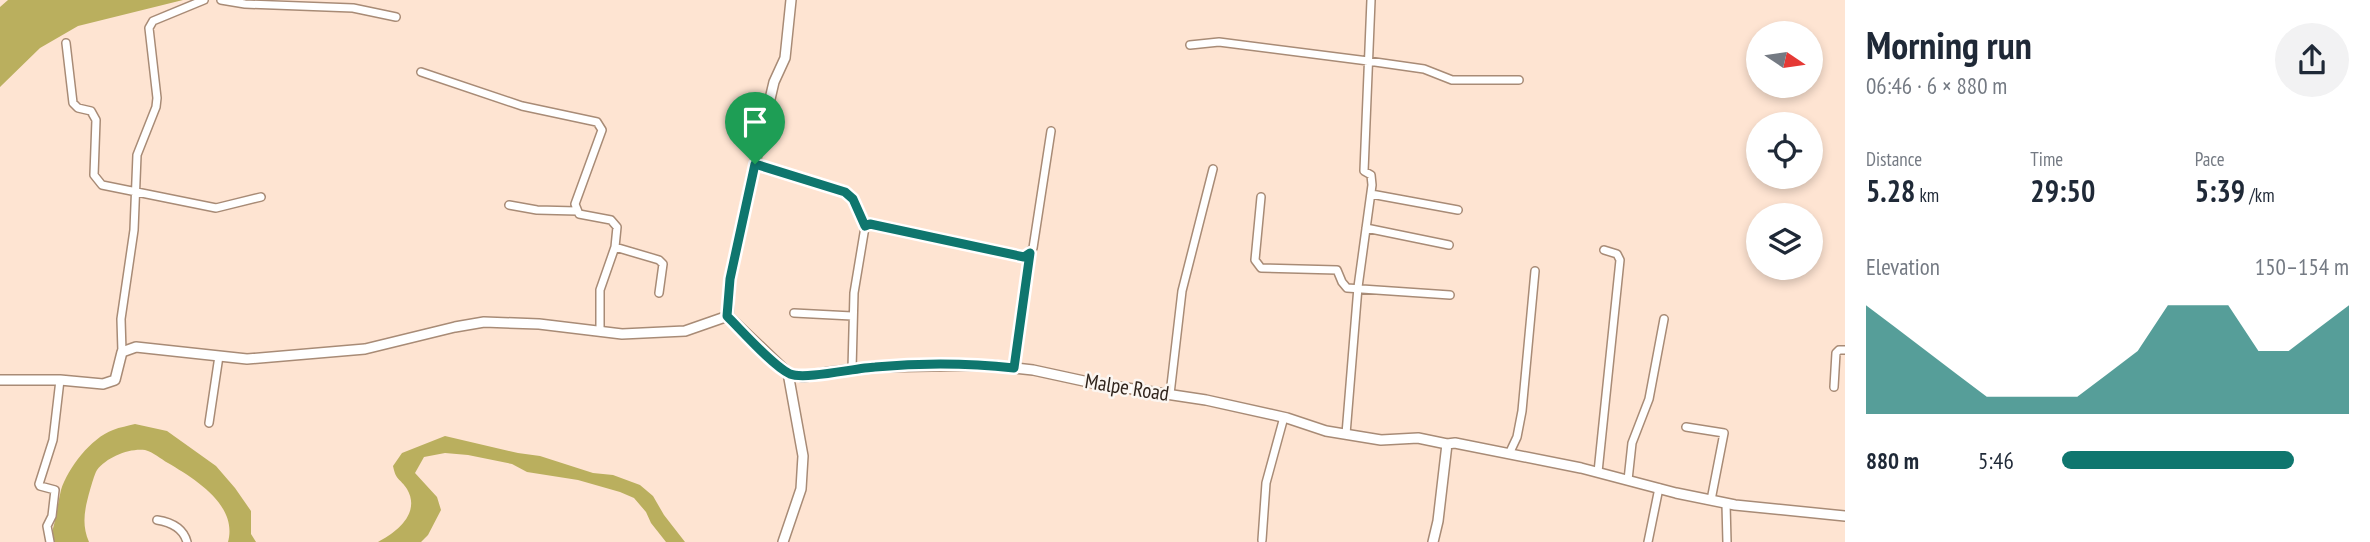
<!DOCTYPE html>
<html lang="en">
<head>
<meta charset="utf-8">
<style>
  :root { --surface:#fff; --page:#f2f2f3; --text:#1f2937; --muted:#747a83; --accent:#0f766e }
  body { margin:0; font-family:"PT Sans Narrow",sans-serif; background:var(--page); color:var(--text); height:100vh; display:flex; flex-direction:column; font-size:26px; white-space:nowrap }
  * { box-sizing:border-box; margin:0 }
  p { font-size:23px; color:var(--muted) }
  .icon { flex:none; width:38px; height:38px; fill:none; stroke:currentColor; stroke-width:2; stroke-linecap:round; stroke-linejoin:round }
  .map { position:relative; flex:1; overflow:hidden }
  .sheet { display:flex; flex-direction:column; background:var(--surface); width:525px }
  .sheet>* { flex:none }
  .needle { width:46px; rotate:103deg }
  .fabs { position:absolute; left:1746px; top:21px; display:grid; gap:14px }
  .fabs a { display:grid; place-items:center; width:77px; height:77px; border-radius:50%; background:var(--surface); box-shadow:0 4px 10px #0003; font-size:35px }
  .pin { position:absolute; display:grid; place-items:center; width:60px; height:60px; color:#fff; margin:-72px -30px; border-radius:50% 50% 50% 0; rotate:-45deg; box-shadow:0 0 7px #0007 }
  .pin .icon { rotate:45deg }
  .round { display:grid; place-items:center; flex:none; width:74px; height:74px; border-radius:37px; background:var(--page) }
  .overview { display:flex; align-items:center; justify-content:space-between; height:119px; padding:0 21px }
  h1 { font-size:38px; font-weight:600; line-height:52px }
  .figures { display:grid; grid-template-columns:repeat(3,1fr); gap:10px; height:119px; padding:7px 21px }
  .figures div { display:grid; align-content:center }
  .figures b { font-size:30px; font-weight:600 }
  .figures small { font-size:19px; font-weight:400 }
  .figures p { font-size:19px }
  .chart { height:196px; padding:14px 21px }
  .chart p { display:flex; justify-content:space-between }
  .chart svg { width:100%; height:126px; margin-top:7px; fill:var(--accent); opacity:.7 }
  ul { padding:0 21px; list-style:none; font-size:23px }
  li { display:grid; grid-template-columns:112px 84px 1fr; align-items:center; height:52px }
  li i { height:18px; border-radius:9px; background:var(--accent) }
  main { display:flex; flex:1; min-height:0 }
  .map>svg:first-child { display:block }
  .water { fill:#baaf5e }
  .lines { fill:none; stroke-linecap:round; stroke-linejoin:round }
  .minor-casing { stroke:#a88b76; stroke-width:10 }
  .tertiary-casing { stroke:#a88b76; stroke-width:12 }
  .minor { stroke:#fff; stroke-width:7 }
  .tertiary { stroke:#fff; stroke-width:9 }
  .route-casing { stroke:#fff; stroke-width:14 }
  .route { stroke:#0f766e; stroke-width:9 }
  .labels { text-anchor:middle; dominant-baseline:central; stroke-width:5; stroke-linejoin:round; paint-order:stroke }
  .street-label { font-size:21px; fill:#31251d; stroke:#fcf6f1 }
</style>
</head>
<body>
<main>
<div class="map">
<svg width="1845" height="542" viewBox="0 0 1845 542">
  <rect width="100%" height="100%" fill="#fee4d2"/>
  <path class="water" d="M8 0H183L78 26 40 48 0 87V7Z
    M135 424 167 431 216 466 235 488 251 511V534L256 542H228C238 505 195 479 168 463 161 459 153 452 145 450 129 448 107 457 97 470 94 475 92 484 90 490 85 508 81 524 89 542H55L50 538C56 522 57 506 61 490 68 468 91 438 113 430 120 427 128 426 135 424Z
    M445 436 518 453 540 456 593 473 613 475 640 485 653 496 664 515 685 542H666L651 523 646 512 634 498 620 492 578 480 527 472 512 464 468 455 445 453 424 457 415 473 437 497 441 510 428 535 421 542H378C397 532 421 513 407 489 400 478 396 481 393 466L402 453Z"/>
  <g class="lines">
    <defs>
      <path id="minor" d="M221 0 245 4 353 8 396 17
        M66 43 73 103 78 108 91 111 96 120 94 175 102 185 216 208 261 197
        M1190 45 1219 42 1368 61 1424 69 1452 80H1519
        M421 72 522 106 597 122 602 130 575 204 579 214 611 220 617 227 615 247 600 290V331
        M755 164 845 192 853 199 865 227
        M1371 194 1458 210
        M1261 197 1255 260 1261 268 1337 270 1342 282 1347 288 1450 295
        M509 205 537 210 577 211
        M1366 228 1449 245
        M615 247 659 260 663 264 659 293
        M794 313 852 316
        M122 352 121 319 134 230 137 155 156 107 157 98 149 28 153 21 204 0
        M1014 368 1030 253
        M852 369 854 293 865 227 870 224 1024 257 1033 248 1051 131
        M1834 387 1836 353 1839 350H1845
        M1170 394 1182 291 1213 169
        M209 423 219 356
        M1686 427 1724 433 1711 500
        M1346 434 1358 287 1372 185 1371 175 1364 171 1371 0
        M1509 454 1517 437 1522 411 1535 271
        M1598 472 1620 260 1617 254 1604 250
        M1628 480 1632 443 1649 399 1664 319
        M1726 504 1727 542
        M157 520C170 522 183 527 187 542
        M1262 540 1266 483 1284 417
        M50 542 47 526 52 516 55 490 40 486 39 484 53 440 60 380
        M1648 542 1659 488"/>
      <path id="tertiary" d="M728 316 788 373 803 377 830 372 876 367 988 365 1033 370 1093 383 1206 400 1287 418 1326 431 1381 440 1418 438 1447 444 1438 521 1433 542
        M728 316 730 279 751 180 774 82 785 58 791 0
        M0 380H60L103 384 115 380 122 352 136 347 247 359 365 349 455 327 484 322 539 324 622 334 685 331 728 316
        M1447 444 1455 443 1581 468 1676 493 1735 505 1845 516
        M783 542 801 489 803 456 788 373"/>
    </defs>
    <use href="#minor" class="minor-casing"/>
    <use href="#tertiary" class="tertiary-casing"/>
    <use href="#minor" class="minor"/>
    <use href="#tertiary" class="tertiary"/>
  </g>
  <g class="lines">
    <defs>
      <path id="route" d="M755 164 845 192 853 199 865 226 870 224 1024 257 1030 253 1014 368C968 363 920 363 875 367 855 368 805 380 790 374 773 366 742 331 727 316L730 279Z"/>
    </defs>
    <use href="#route" class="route-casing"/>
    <use href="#route" class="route"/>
  </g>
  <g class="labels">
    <g class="street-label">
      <text transform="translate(1127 387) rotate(9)">Malpe Road</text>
    </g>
  </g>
</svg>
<div class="fabs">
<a><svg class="needle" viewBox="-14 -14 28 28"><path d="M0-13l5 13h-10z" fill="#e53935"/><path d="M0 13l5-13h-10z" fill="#747a83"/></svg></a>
<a><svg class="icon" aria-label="locate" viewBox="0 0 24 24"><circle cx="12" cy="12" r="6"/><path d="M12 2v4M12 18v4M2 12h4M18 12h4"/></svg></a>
<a><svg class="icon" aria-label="layers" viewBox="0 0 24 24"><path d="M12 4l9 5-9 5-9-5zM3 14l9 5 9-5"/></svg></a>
</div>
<div class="pin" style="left:755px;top:164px;background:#1e9e55"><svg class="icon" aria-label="arrive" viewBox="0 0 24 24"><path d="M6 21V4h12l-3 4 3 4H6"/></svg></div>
</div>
<section class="sheet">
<div class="overview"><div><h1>Morning run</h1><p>06:46 · 6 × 880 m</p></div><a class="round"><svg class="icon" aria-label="share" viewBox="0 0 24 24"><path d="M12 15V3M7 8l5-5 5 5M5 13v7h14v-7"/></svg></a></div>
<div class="figures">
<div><p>Distance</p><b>5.28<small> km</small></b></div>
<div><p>Time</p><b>29:50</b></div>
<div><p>Pace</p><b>5:39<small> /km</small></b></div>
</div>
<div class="chart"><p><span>Elevation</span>150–154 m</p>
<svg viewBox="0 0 160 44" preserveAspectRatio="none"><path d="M0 44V6L10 14L20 22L30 30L40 38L50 38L60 38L70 38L80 30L90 22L100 6L110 6L120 6L130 22L140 22L150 14L160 6V44z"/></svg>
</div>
<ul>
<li><b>880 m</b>5:46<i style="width:81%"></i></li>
</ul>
</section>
</main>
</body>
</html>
